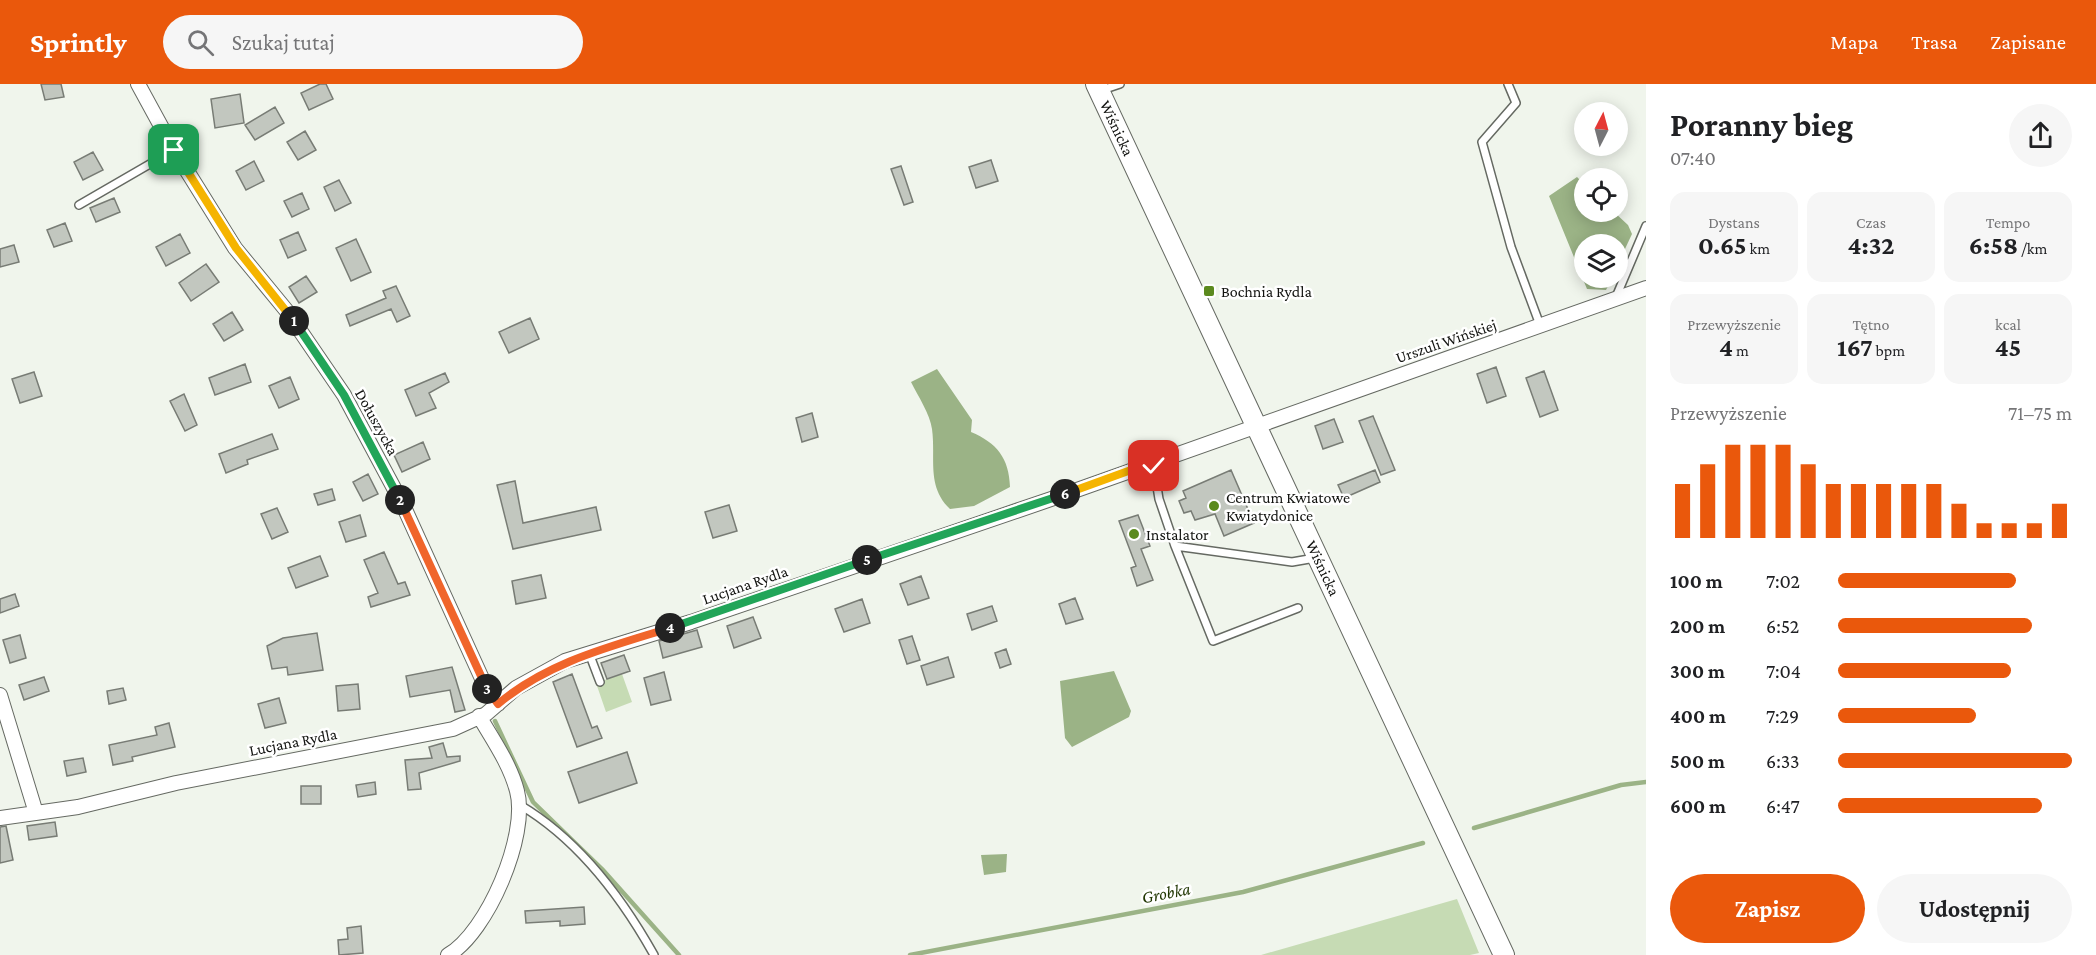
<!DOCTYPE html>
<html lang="pl">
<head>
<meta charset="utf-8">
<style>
  :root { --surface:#fff; --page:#f6f6f6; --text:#202124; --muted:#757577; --accent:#ea580c }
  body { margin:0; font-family:"Crimson Pro",serif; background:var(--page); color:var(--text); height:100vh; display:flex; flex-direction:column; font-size:22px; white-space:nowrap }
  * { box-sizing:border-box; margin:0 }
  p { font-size:20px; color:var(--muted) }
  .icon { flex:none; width:33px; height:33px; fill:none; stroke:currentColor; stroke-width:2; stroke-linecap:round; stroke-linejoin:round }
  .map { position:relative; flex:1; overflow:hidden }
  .details { display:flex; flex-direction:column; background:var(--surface); width:450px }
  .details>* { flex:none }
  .needle { width:39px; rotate:6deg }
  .tools { position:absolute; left:1574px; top:18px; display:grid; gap:12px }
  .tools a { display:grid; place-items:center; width:54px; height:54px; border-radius:50%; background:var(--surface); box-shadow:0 3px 15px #0003; font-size:30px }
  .pin { position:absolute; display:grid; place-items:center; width:51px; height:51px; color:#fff; margin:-26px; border-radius:12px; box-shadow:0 3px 9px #0006 }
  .km { position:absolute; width:30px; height:30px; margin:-15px; border-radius:50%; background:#222; color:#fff; font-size:16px; line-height:30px; text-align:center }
  .round { display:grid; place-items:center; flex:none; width:63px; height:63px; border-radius:32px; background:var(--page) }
  .overview { display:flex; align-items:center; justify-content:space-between; height:102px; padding:0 24px }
  h1 { font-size:33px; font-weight:700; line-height:45px }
  .stats { display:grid; grid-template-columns:repeat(3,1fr); gap:9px; height:102px; padding:6px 24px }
  .stats div { display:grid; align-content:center; border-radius:15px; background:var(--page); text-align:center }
  .stats b { font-size:26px; font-weight:700 }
  .stats small { font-size:16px; font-weight:400 }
  .stats p { font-size:16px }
  .chart { height:168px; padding:12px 24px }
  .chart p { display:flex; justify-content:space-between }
  .chart svg { width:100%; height:108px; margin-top:6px; stroke:var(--accent); stroke-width:6 }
  .primary-button { display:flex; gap:12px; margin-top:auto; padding:12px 24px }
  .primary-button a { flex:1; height:69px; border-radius:36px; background:var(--accent); color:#fff; font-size:24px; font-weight:700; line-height:69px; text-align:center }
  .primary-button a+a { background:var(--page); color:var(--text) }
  ul { padding:0 24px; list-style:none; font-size:20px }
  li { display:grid; grid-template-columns:96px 72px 1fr; align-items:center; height:45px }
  li i { height:15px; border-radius:8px; background:var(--accent) }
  header { display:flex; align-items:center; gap:36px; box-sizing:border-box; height:84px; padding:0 30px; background:var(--accent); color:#fff }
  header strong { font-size:28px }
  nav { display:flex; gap:33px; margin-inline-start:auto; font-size:21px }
  .search { width:420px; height:54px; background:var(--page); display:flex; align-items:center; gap:15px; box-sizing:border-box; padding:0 21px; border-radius:33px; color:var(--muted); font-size:22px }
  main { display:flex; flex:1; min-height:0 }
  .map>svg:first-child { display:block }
  .green { fill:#c6dbb4 }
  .water { fill:#9bb386 }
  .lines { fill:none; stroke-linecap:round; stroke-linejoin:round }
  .stream { stroke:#9bb386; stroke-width:4.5 }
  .building { fill:#c2c7bf; stroke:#787c75; stroke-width:1.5 }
  .lane-casing { stroke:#656962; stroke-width:10 }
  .street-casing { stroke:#656962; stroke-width:16 }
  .secondary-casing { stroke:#656962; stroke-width:22 }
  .lane { stroke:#fff; stroke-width:7 }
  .street { stroke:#fff; stroke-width:14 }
  .secondary { stroke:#fff; stroke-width:20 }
  .split-1-casing { stroke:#fff; stroke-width:12 }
  .split-2-casing { stroke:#fff; stroke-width:12 }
  .split-3-casing { stroke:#fff; stroke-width:12 }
  .split-4-casing { stroke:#fff; stroke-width:12 }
  .split-5-casing { stroke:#fff; stroke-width:12 }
  .split-6-casing { stroke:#fff; stroke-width:12 }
  .split-7-casing { stroke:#fff; stroke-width:12 }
  .split-1 { stroke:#f5b400; stroke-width:8 }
  .split-2 { stroke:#22a559; stroke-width:8 }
  .split-3 { stroke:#f0652b; stroke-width:8 }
  .split-4 { stroke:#f0652b; stroke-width:8 }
  .split-5 { stroke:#22a559; stroke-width:8 }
  .split-6 { stroke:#22a559; stroke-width:8 }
  .split-7 { stroke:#f5b400; stroke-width:8 }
  .poi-dot { fill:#5b8a1e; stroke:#fff; stroke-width:2 }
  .labels { text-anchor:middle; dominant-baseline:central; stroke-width:5; stroke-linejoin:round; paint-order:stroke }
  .street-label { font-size:16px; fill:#121310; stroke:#fff }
  .poi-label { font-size:16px; fill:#121310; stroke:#fff; text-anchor:start }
  .water-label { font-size:18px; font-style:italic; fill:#1f3501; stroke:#fff }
</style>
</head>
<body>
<header>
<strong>Sprintly</strong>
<div class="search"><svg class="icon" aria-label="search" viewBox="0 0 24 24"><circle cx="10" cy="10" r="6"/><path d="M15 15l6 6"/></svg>Szukaj tutaj</div>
<nav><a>Mapa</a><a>Trasa</a><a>Zapisane</a></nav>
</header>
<main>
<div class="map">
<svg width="1646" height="871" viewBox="0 0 1646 871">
  <rect width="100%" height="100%" fill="#f0f5ec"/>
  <path class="green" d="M622 590 632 618 606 628 596 599Z
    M1457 815 1479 869 1470 871H1261Z"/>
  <path class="water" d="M1577 93 1584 100V128H1614L1628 141 1632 150 1617 182V160H1584V194H1612L1606 206 1587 205 1549 112Z
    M937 285 972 336 971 348C997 359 1009 374 1010 403L974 422 950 425C926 402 936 374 932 345 930 330 918 312 911 298Z
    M1114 587 1131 627 1129 633 1072 663 1065 654 1060 597Z
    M1007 770 1006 788 984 791 981 771Z"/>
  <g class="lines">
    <path class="stream" d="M495 637 533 718 602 785 679 871
      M1474 744 1621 701 1646 698
      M910 871 1243 808 1423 759"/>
  </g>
  <path class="building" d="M41 0H61L64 13 45 16Z
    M320 0H326L333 15 309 26 301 9Z
    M240 10 244 39 215 44 211 15Z
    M275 23 284 39 255 56 245 41Z
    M305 47 316 66 298 76 287 58Z
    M93 68 103 86 83 96 74 78Z
    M991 76 998 97 976 104 969 83Z
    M254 77 264 97 246 106 236 87Z
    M901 82 913 118 904 121 891 85Z
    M339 96 351 119 335 127 324 103Z
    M302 109 309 125 292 133 284 117Z
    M114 114 120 128 96 138 90 124Z
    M65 139 72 157 54 163 47 146Z
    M298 148 306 166 288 174 280 156Z
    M180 150 190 169 166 182 156 163Z
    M356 155 371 188 351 197 336 164Z
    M14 161 19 178 0 183V165Z
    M206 180 219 198 191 217 179 199Z
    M306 192 317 208 299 219 289 203Z
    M396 202 410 232 397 238 391 225 350 242 346 231 386 214 383 207Z
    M232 228 243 246 224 257 213 240Z
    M530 234 539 255 509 269 499 248Z
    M245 280 251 298 215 311 209 294Z
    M1496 283 1506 312 1487 319 1477 290Z
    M1544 287 1558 326 1540 333 1526 294Z
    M34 288 42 312 20 319 12 295Z
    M445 289 449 298 429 309 436 324 416 332 405 306Z
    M290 293 299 315 279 324 269 302Z
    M184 310 197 341 185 347 170 317Z
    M812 329 818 353 802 358 796 334Z
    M1373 332 1395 386 1381 391 1359 337Z
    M1334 335 1343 358 1323 365 1315 342Z
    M272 350 278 365 247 376 248 380 226 389 219 370Z
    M423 358 430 375 402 388 394 371Z
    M1231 386 1254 439 1224 452 1215 430 1195 436 1191 427 1184 429 1179 417 1186 414 1183 407Z
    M1375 386 1380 398 1344 414 1338 401Z
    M368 390 378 410 363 417 353 398Z
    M515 397 523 439 596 423 601 446 513 465 497 401Z
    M332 405 335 416 318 421 314 410Z
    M729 421 737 447 713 454 705 428Z
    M277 424 288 448 272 455 261 430Z
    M360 431 366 452 346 458 339 438Z
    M1138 431 1150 462 1141 465 1153 496 1137 502 1131 484 1136 482 1119 437Z
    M384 468 398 500 405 498 410 511 371 523 368 513 378 509 364 476Z
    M320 472 328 492 296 504 288 484Z
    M541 491 546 514 516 520 512 497Z
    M921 492 929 514 908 521 900 500Z
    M15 510 19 522 0 529V515Z
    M1075 514 1083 535 1066 540 1059 520Z
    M862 515 870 539 844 548 835 525Z
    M992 522 997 537 972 546 967 530Z
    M753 533 761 554 734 564 727 542Z
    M697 546 702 563 663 574 659 557Z
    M317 549 323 586 288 591 287 583 272 585 267 562 283 554Z
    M20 551 26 574 10 579 3 556Z
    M912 552 920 576 907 580 899 556Z
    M1006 565 1011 580 1000 584 995 569Z
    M624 571 630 587 607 595 601 579Z
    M948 573 954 593 927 601 921 582Z
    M452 583 465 626 455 628 450 606 410 613 406 592Z
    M664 588 671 616 651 621 644 594Z
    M572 590 592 644 597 642 602 654 577 663 553 598Z
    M44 593 49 607 24 616 19 601Z
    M358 600 360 625 338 627 336 602Z
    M123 604 126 616 109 620 107 607Z
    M279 614 286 639 265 644 258 620Z
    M169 639 175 663 132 673 133 677 113 681 109 661 157 651 155 643Z
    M443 659 447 673 460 672V677L419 689 421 705 408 706 405 676 432 674 429 663Z
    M627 668 637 699 579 719 568 688Z
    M83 674 86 688 67 692 64 677Z
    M375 698 376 710 358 713 356 701Z
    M301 702H321V720H301Z
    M55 738 57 752 29 756 27 742Z
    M6 742 13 776 0 779V743Z
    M584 823 585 840 560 842V837L526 839 525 827Z
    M361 842 363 869 339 871 338 856 348 855 347 844Z"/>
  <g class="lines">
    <defs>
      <path id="lane" d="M1508 0 1516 19 1482 58 1511 163 1540 241
        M1102 6 1120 0
        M79 121 174 66
        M1616 213 1646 142
        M1153 378 1159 415 1175 462 1292 478 1315 474
        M1175 462 1213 557 1298 524
        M589 569 600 598
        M520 721C579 756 621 812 654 871"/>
      <path id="street" d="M138 0 174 66 235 164 286 226 344 311 403 421 489 610 498 620
        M0 611 36 729
        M0 734 78 723 176 699 453 645 486 630 516 604 565 577 691 538 1057 413 1646 204
        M448 871C487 849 529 751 517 707 510 680 493 656 479 632"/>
      <path id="secondary" d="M1096 0 1504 871"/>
    </defs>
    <use href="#lane" class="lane-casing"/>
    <use href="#street" class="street-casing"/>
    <use href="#secondary" class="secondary-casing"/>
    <use href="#lane" class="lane"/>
    <use href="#street" class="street"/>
    <use href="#secondary" class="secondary"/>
  </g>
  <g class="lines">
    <defs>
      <path id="split-1" d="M174 66 236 164 294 237"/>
      <path id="split-2" d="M294 237 344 311 400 416"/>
      <path id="split-3" d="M400 416 487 605"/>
      <path id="split-4" d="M487 605 498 620C548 578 609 563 670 544"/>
      <path id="split-5" d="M670 544 867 476"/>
      <path id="split-6" d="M867 476 1065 410"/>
      <path id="split-7" d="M1065 410 1153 378 1154 382"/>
    </defs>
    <use href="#split-1" class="split-1-casing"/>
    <use href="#split-2" class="split-2-casing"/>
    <use href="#split-3" class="split-3-casing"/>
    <use href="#split-4" class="split-4-casing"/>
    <use href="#split-5" class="split-5-casing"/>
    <use href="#split-6" class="split-6-casing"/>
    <use href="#split-7" class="split-7-casing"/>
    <use href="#split-1" class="split-1"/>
    <use href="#split-2" class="split-2"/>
    <use href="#split-3" class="split-3"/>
    <use href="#split-4" class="split-4"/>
    <use href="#split-5" class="split-5"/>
    <use href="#split-6" class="split-6"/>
    <use href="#split-7" class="split-7"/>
  </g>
  <g class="poi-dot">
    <rect x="1203" y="201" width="12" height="12" rx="3"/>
    <circle cx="1214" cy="422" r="6"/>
    <circle cx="1134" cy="450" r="6"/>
  </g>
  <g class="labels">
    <g class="street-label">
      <text transform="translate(1117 44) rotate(65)">Wiśnicka</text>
      <text transform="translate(1446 257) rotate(-19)">Urszuli Wińskiej</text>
      <text transform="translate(377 338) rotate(61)">Dołuszycka</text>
      <text transform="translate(1323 484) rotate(65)">Wiśnicka</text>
      <text transform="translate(745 501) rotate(-19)">Lucjana Rydla</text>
      <text transform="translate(293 658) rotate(-11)">Lucjana Rydla</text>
    </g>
    <g class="poi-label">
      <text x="1221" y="207">Bochnia Rydla</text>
      <text x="1226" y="413">Centrum Kwiatowe<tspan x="1226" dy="18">Kwiatydonice</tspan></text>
      <text x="1146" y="450">Instalator</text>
    </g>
    <g class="water-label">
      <text transform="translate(1166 809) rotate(-11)">Grobka</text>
    </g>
  </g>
</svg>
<div class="tools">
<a><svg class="needle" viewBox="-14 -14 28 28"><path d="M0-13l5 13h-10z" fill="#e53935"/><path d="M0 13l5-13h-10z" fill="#757577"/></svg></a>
<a><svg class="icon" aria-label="locate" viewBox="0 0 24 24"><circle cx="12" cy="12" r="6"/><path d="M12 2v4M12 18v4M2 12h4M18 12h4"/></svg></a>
<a><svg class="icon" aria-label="layers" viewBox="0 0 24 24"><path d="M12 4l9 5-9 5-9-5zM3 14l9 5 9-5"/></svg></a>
</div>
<div class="pin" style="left:174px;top:66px;background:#1e9e55"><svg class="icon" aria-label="arrive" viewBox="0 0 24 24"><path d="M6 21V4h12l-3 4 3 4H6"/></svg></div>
<div class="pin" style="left:1154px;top:382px;background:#d93025"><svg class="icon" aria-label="check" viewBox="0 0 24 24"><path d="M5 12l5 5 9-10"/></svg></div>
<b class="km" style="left:294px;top:237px">1</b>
<b class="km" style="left:400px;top:416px">2</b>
<b class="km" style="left:487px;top:605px">3</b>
<b class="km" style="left:670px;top:544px">4</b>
<b class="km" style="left:867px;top:476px">5</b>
<b class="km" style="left:1065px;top:410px">6</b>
</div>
<section class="details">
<div class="overview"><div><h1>Poranny bieg</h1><p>07:40</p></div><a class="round"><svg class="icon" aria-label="share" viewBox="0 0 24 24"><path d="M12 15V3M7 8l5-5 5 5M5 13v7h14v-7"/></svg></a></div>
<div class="stats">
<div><p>Dystans</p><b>0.65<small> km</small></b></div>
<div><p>Czas</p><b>4:32</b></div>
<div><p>Tempo</p><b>6:58<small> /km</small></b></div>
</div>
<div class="stats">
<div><p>Przewyższenie</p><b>4<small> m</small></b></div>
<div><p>Tętno</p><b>167<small> bpm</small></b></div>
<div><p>kcal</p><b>45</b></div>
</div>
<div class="chart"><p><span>Przewyższenie</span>71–75 m</p>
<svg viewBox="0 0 160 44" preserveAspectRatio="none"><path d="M5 44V22M15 44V14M25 44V6M35 44V6M45 44V6M55 44V14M65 44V22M75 44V22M85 44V22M95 44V22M105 44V22M115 44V30M125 44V38M135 44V38M145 44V38M155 44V30"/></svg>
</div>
<ul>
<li><b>100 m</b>7:02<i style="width:76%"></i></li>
<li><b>200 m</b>6:52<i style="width:83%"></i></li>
<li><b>300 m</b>7:04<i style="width:74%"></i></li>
<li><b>400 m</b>7:29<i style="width:59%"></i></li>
<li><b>500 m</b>6:33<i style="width:100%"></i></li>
<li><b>600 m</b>6:47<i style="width:87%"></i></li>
</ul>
<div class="primary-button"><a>Zapisz</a><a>Udostępnij</a></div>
</section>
</main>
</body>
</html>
